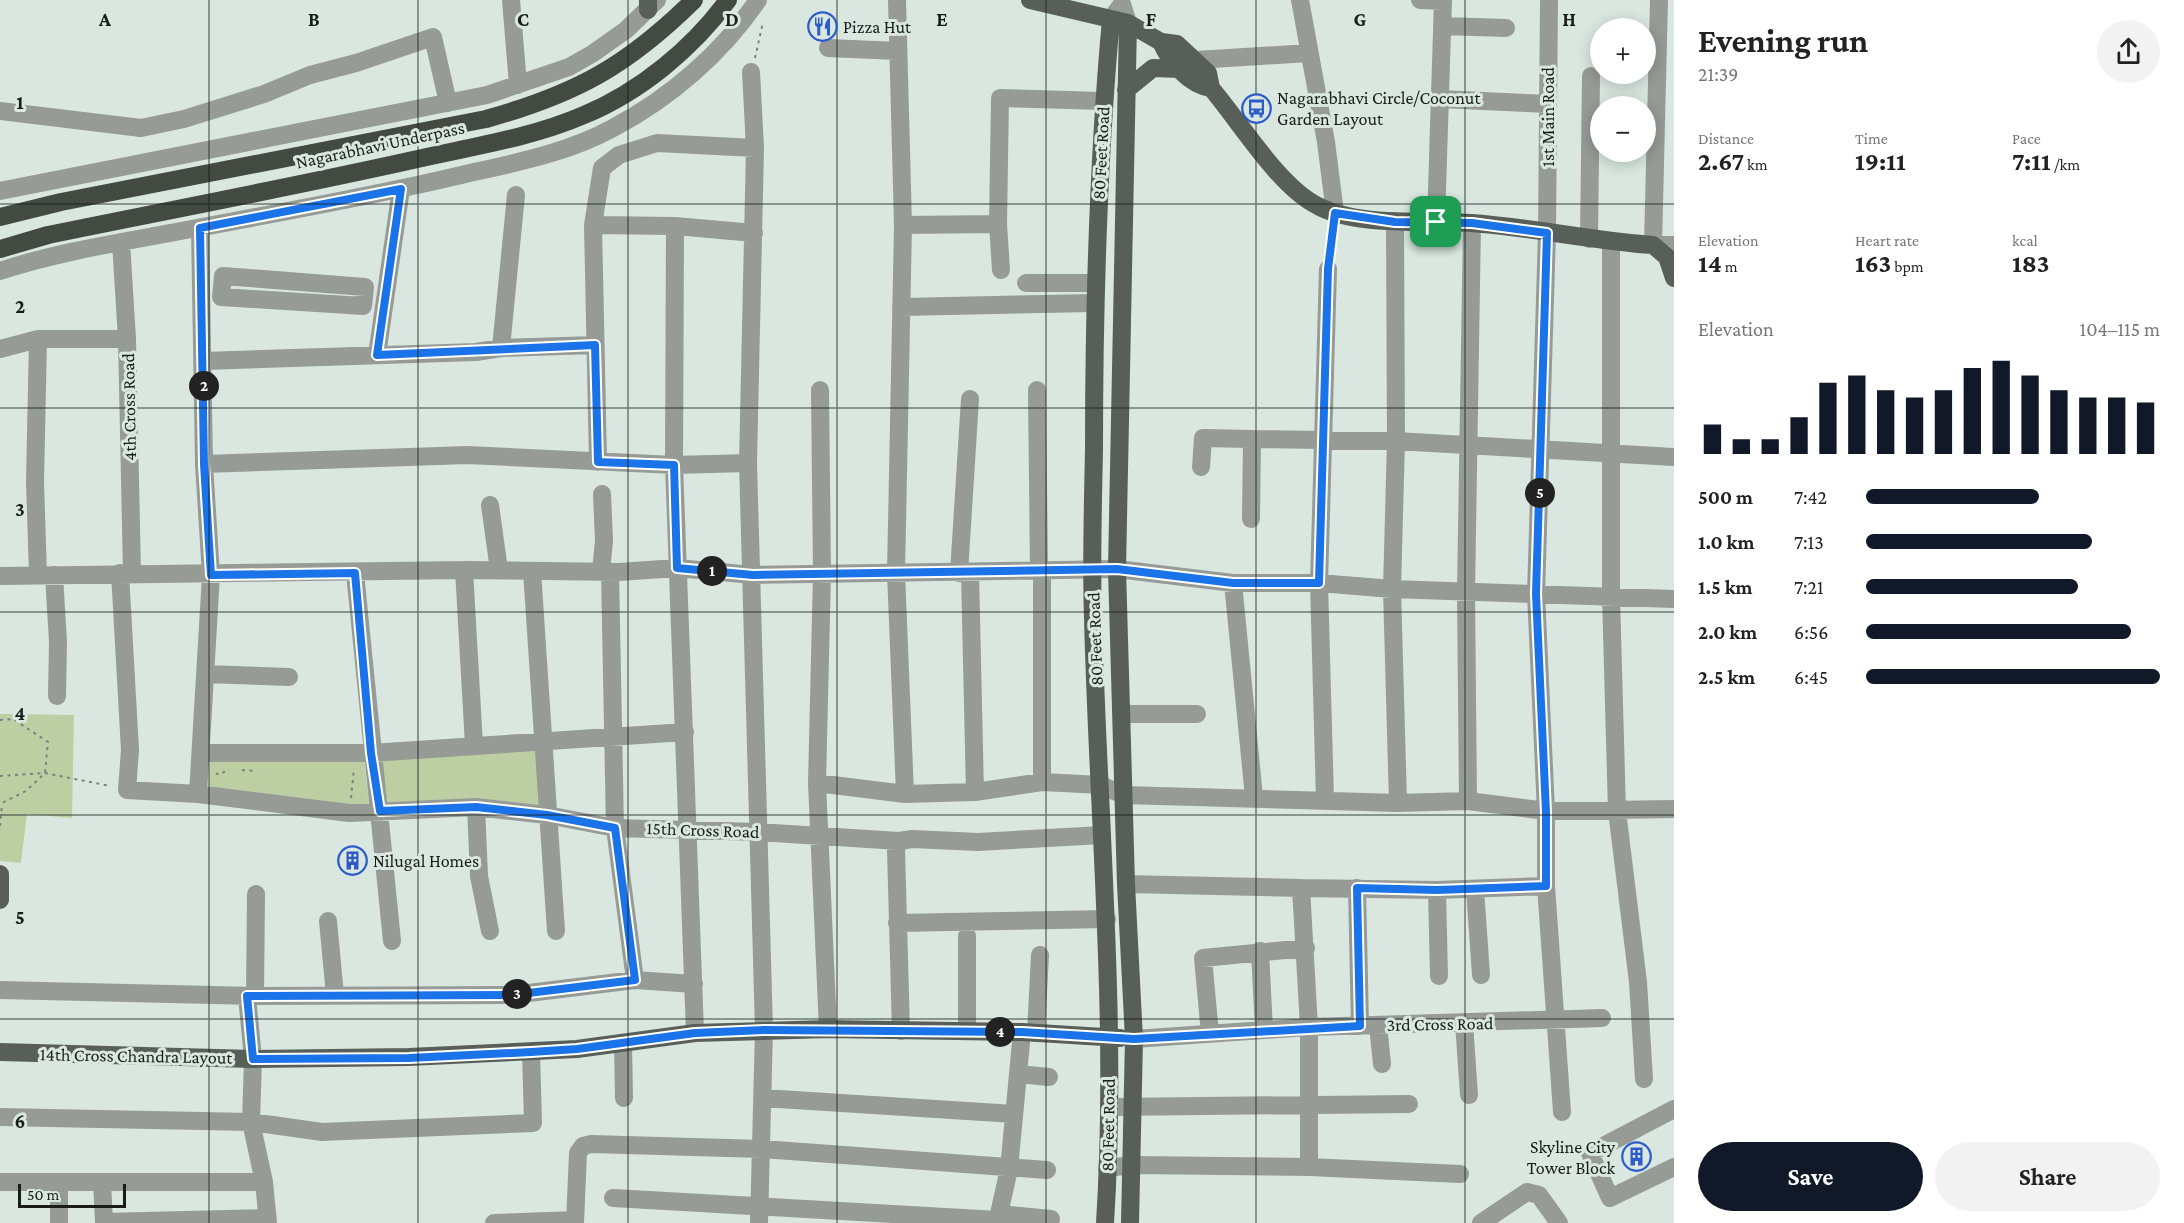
<!DOCTYPE html>
<html lang="en">
<head>
<meta charset="utf-8">
<style>
  :root { --surface:#fff; --page:#f2f2f2; --text:#222; --muted:#767676; --accent:#111827 }
  body { margin:0; font-family:"Crimson Pro",serif; background:var(--page); color:var(--text); height:100vh; display:flex; flex-direction:column; font-size:22px; white-space:nowrap }
  * { box-sizing:border-box; margin:0 }
  p { font-size:20px; color:var(--muted) }
  .icon { flex:none; width:33px; height:33px; fill:none; stroke:currentColor; stroke-width:2; stroke-linecap:round; stroke-linejoin:round }
  .map { position:relative; flex:1; overflow:hidden }
  .details { display:flex; flex-direction:column; background:var(--surface); width:510px }
  .details>* { flex:none }
  .controls { position:absolute; left:1590px; top:18px; display:grid; gap:12px }
  .controls a { display:grid; place-items:center; width:66px; height:66px; border-radius:50%; background:var(--surface); box-shadow:0 3px 15px #0003; font-size:30px }
  .scale { position:absolute; left:18px; bottom:15px; width:108px; box-sizing:border-box; padding-left:6px; border:3px solid #181d1a; border-top:0; font-size:16px; line-height:21px; white-space:nowrap; color:#181d1a; -webkit-text-stroke:4px #d9e7e0; paint-order:stroke }
  .pin { position:absolute; display:grid; place-items:center; width:51px; height:51px; color:#fff; margin:-26px; border-radius:12px; box-shadow:0 3px 9px #0006 }
  .km { position:absolute; width:30px; height:30px; margin:-15px; border-radius:50%; background:#222; color:#fff; font-size:16px; line-height:30px; text-align:center }
  .round { display:grid; place-items:center; flex:none; width:63px; height:63px; border-radius:32px; background:var(--page) }
  .headline { display:flex; align-items:center; justify-content:space-between; height:102px; padding:0 24px }
  h1 { font-size:33px; font-weight:700; line-height:45px }
  .metrics { display:grid; grid-template-columns:repeat(3,1fr); gap:9px; height:102px; padding:6px 24px }
  .metrics div { display:grid; align-content:center }
  .metrics b { font-size:26px; font-weight:700 }
  .metrics small { font-size:16px; font-weight:400 }
  .metrics p { font-size:16px }
  .chart { height:168px; padding:12px 24px }
  .chart p { display:flex; justify-content:space-between }
  .chart svg { width:100%; height:108px; margin-top:6px; stroke:var(--accent); stroke-width:6 }
  .cta { display:flex; gap:12px; margin-top:auto; padding:12px 24px }
  .cta a { flex:1; height:69px; border-radius:36px; background:var(--accent); color:#fff; font-size:24px; font-weight:700; line-height:69px; text-align:center }
  .cta a+a { background:var(--page); color:var(--text) }
  ul { padding:0 24px; list-style:none; font-size:20px }
  li { display:grid; grid-template-columns:96px 72px 1fr; align-items:center; height:45px }
  li i { height:15px; border-radius:8px; background:var(--accent) }
  main { display:flex; flex:1; min-height:0 }
  .map>svg:first-child { display:block }
  .green { fill:#bdcea3 }
  .lines { fill:none; stroke-linecap:round; stroke-linejoin:round }
  .path { stroke:#79827d; stroke-width:2; stroke-dasharray:3 4.5; stroke-linecap:butt }
  .minor { stroke:#969b96; stroke-width:18 }
  .major { stroke:#585f58; stroke-width:18 }
  .highway { stroke:#424a42; stroke-width:18 }
  .route-casing { stroke:#fff; stroke-width:12 }
  .route { stroke:#1a73e8; stroke-width:8 }
  .grid { fill:none; stroke:#181d1a; stroke-width:1.5; stroke-opacity:0.55 }
  .labels { text-anchor:middle; dominant-baseline:central; stroke-width:6; stroke-linejoin:round; paint-order:stroke }
  .poi-label { font-size:18px; fill:#181d1a; stroke:#d9e7e0; text-anchor:start }
  .street-label { font-size:18px; fill:#181d1a; stroke:#d9e7e0 }
  .grid-label { font-size:20px; text-anchor:middle; font-weight:bold; fill:#181d1a; stroke:#d9e7e0; stroke-width:6; stroke-linejoin:round; paint-order:stroke }
</style>
</head>
<body>
<main>
<div class="map">
<svg width="1674" height="1223" viewBox="0 0 1674 1223">
  <rect width="100%" height="100%" fill="#d9e7e0"/>
  <path class="green" d="M0 714 74 715 72 818 27 814 21 863 0 861Z
    M538 746 541 807 385 806 379 758Z
    M210 757H364L369 806 209 792Z"/>
  <g class="lines">
    <path class="path" d="M755 58 763 22
      M1330 254 1333 230
      M0 720 13 719 48 742 45 773 26 791 0 804
      M242 770 257 771
      M216 773 219 775 229 769
      M0 776 45 773 110 786
      M351 798 354 768
      M0 826 2 804"/>
    <path class="minor" d="M511 0 518 85
      M897 0 903 225 896 573 905 794
      M1300 0 1326 142 1335 213
      M1420 0 1443 1
      M1659 0 1653 245H1674
      M1111 19 1122 4 1128 23
      M1442 26 1506 28
      M828 48 898 51
      M1196 60 1309 53
      M1440 99 1548 104
      M0 111 141 128 184 119 264 94 310 75 356 63 433 37 448 103
      M0 191 487 95 569 67 592 54 626 30 657 0
      M1395 222 1396 441 1392 589 1398 803
      M1436 222 1443 0
      M593 225 675 226 754 233
      M903 225 998 224
      M675 226 674 465 695 1033
      M1589 239 1591 76
      M121 242 127 339 132 573
      M1611 242V596L1617 811 1638 982 1644 1079
      M1001 270 998 224 1000 98 1104 101
      M0 271C60 251 124 242 186 230 277 213 368 197 457 176 509 164 566 154 613 128 670 98 722 53 758 0
      M223 276 365 287 363 306 221 297Z
      M1026 283H1095
      M901 307 1094 303
      M38 339 35 482 38 575
      M501 348 516 195
      M0 349 38 339H127
      M377 355 401 189
      M204 361 476 352 501 348 595 345
      M820 390 822 574 817 783 828 1029
      M1037 390 1039 572
      M598 462 593 225 602 168 619 155 657 143 755 148
      M748 463 755 148 751 72
      M204 464 468 455 674 465 748 463 764 1030 759 1223
      M1201 467 1203 438 1252 439
      M490 505 499 570
      M1251 519 1252 439 1396 441 1674 457
      M464 570 474 745
      M532 571 556 931
      M601 571 604 541 602 494
      M610 572 615 828 635 980
      M120 573 130 750 127 790 198 794 349 813 476 807 547 815 615 828 759 832 899 841 912 839 978 842 1102 835
      M355 573 392 941
      M959 573 970 399
      M970 573 975 792
      M54 575 58 642 57 696
      M0 576 464 570 619 572 677 568 753 575 1117 569 1233 583H1319L1392 589 1674 599
      M1233 583 1254 797
      M205 674 289 677
      M1122 714H1197
      M202 753H371L685 732
      M1042 782 1101 785 1123 795 1398 803 1468 801 1546 811 1674 809
      M817 783 905 794 975 792 1042 782V572
      M198 794 211 575 204 464 200 228
      M1325 800 1319 583 1328 269
      M1468 801 1466 592 1472 223
      M476 807 479 876 490 931
      M899 841 896 850 901 1031
      M1126 884 1301 888
      M1546 886 1562 1112
      M1357 888 1360 1026
      M1475 889 1481 975
      M1437 890 1439 976
      M328 921 335 995
      M897 923 1107 919
      M967 936V1031
      M1260 951 1264 1030
      M0 990 255 996 512 995 635 980 694 984
      M247 996 253 1059 251 1122 264 1182 268 1223
      M255 996 256 894
      M1464 1023 1469 1095
      M1378 1025 1382 1064
      M1036 1033 1040 955
      M1210 1034 1203 958 1306 948
      M1134 1039 1309 1027 1602 1018
      M623 1043 624 1098
      M1018 1074 1049 1077
      M763 1098 1014 1114
      M1109 1107 1409 1104
      M1674 1109 1590 1153 1610 1198 1674 1167
      M0 1117 251 1122 322 1132 533 1123 531 1052
      M1309 1167 1460 1174
      M1107 1168 1132 1165 1309 1167V1027L1301 888 1437 890 1546 886V811L1536 594 1547 233 1549 0
      M0 1182H264
      M59 1182V1223
      M102 1182 104 1222 267 1218
      M613 1198 998 1220
      M999 1214 1051 1219
      M494 1223 575 1220
      M575 1223 578 1153 583 1146 591 1144 762 1149 1047 1170
      M997 1223 1009 1169 1022 1032
      M1481 1223 1527 1192 1539 1195 1559 1223"/>
    <path class="major" d="M648 0V10
      M1030 0 1128 23 1161 42 1177 44 1208 73 1211 88C1189 85 1170 62 1161 42
      M1128 23 1117 569 1126 884 1134 1039 1130 1223
      M1211 88C1240 122 1279 187 1318 206 1357 227 1427 220 1471 223 1532 227 1592 241 1653 245L1667 257 1674 278
      M1126 90 1153 68 1180 69
      M0 874V900
      M0 1052 253 1059 409 1057 577 1049 695 1033 828 1029 1022 1032 1120 1038
      M1105 1223C1118 1021 1098 819 1093 618 1091 562 1093 505 1094 448 1094 305 1098 162 1111 19"/>
    <path class="highway" d="M0 217 61 202 486 119C576 94 627 66 694 0
      M0 249 48 235C170 210 292 187 413 160 470 147 531 138 584 115 640 92 693 48 728 0"/>
  </g>
  <g class="lines">
    <defs>
      <path id="route" d="M401 189 377 355 595 345 598 462 674 465 677 568 753 575 1117 569 1233 583H1319L1328 269 1335 213 1395 222 1472 223 1547 233 1536 594 1546 812V886L1437 890 1357 888 1360 1026 1134 1039 1022 1032 764 1030 695 1033 577 1049 531 1052 409 1058 253 1059 247 996 512 995 635 980 615 828 547 815 476 807 380 811 371 753 355 573 211 575 204 464 200 228Z"/>
    </defs>
    <use href="#route" class="route-casing"/>
    <use href="#route" class="route"/>
  </g>
  <path class="grid" d="M209 0V1223M418 0V1223M628 0V1223M837 0V1223M1046 0V1223M1256 0V1223M1465 0V1223M0 204H1674M0 408H1674M0 612H1674M0 815H1674M0 1019H1674"/>
  <defs>
    <symbol id="restaurant-ring" viewBox="-11 -11 22 22"><circle r="9.5" fill="#d9e7e0" stroke="#2d5cca" stroke-width="1.5"/><path d="M-5-6h1v4h1v-4h1v4h1v-4h1v5L-1.5 .5V6h-2V.5L-5-1ZM5-6V6H3V1.5H1.5Q1.5-4 5-6Z" fill="#2d5cca"/></symbol>
    <symbol id="bus-ring" viewBox="-11 -11 22 22"><circle r="9.5" fill="#d9e7e0" stroke="#2d5cca" stroke-width="1.5"/><path d="M-5-6H5V4H4V6H2V4H-2V6H-4V4H-5ZM-3.5-4V0h7V-4ZM-3.5 1.2v1.5H-2V1.2ZM2 1.2v1.5H3.5V1.2Z" fill="#2d5cca"/></symbol>
    <symbol id="building-ring" viewBox="-11 -11 22 22"><circle r="9.5" fill="#d9e7e0" stroke="#2d5cca" stroke-width="1.5"/><path d="M-4-6H4V6H1V3H-1V6H-4ZM-2.5-4.3h1.7v1.8h-1.7ZM.8-4.3h1.7v1.8H.8ZM-2.5-1h1.7V.8h-1.7ZM.8-1h1.7V.8H.8Z" fill="#2d5cca"/></symbol>
  </defs>
  <g fill-rule="evenodd">
    <use href="#restaurant-ring" x="806" y="10" width="33" height="33"/>
    <use href="#bus-ring" x="1240" y="92" width="33" height="33"/>
    <use href="#building-ring" x="336" y="844" width="33" height="33"/>
    <use href="#building-ring" x="1620" y="1140" width="33" height="33"/>
  </g>
  <g class="labels">
    <g class="poi-label">
      <text x="843" y="27">Pizza Hut</text>
      <text x="1277" y="98">Nagarabhavi Circle/Coconut<tspan x="1277" dy="21">Garden Layout</tspan></text>
      <text x="373" y="861">Nilugal Homes</text>
      <text x="1615" y="1147" text-anchor="end">Skyline City<tspan x="1615" dy="21">Tower Block</tspan></text>
    </g>
    <g class="street-label">
      <text transform="translate(1548 117) rotate(-90)">1st Main Road</text>
      <text transform="translate(380 145) rotate(-12)">Nagarabhavi Underpass</text>
      <text transform="translate(1101 153) rotate(-87)">80 Feet Road</text>
      <text transform="translate(129 407) rotate(-91)">4th Cross Road</text>
      <text transform="translate(1095 639) rotate(-92)">80 Feet Road</text>
      <text transform="translate(703 830) rotate(2)">15th Cross Road</text>
      <text transform="translate(1440 1024) rotate(-1)">3rd Cross Road</text>
      <text transform="translate(136 1056) rotate(1)">14th Cross Chandra Layout</text>
      <text transform="translate(1108 1125) rotate(-89)">80 Feet Road</text>
    </g>
  </g>
  <g class="grid-label">
    <text x="105" y="26">A</text>
    <text x="314" y="26">B</text>
    <text x="523" y="26">C</text>
    <text x="732" y="26">D</text>
    <text x="942" y="26">E</text>
    <text x="1151" y="26">F</text>
    <text x="1360" y="26">G</text>
    <text x="1569" y="26">H</text>
    <text x="20" y="109">1</text>
    <text x="20" y="313">2</text>
    <text x="20" y="516">3</text>
    <text x="20" y="720">4</text>
    <text x="20" y="924">5</text>
    <text x="20" y="1128">6</text>
  </g>
</svg>
<div class="controls">
<a>+</a>
<a>−</a>
</div>
<div class="scale">50 m</div>
<div class="pin" style="left:1436px;top:222px;background:#1e9e55"><svg class="icon" aria-label="arrive" viewBox="0 0 24 24"><path d="M6 21V4h12l-3 4 3 4H6"/></svg></div>
<b class="km" style="left:712px;top:571px">1</b>
<b class="km" style="left:204px;top:386px">2</b>
<b class="km" style="left:517px;top:994px">3</b>
<b class="km" style="left:1000px;top:1032px">4</b>
<b class="km" style="left:1540px;top:493px">5</b>
</div>
<section class="details">
<div class="headline"><div><h1>Evening run</h1><p>21:39</p></div><a class="round"><svg class="icon" aria-label="share" viewBox="0 0 24 24"><path d="M12 15V3M7 8l5-5 5 5M5 13v7h14v-7"/></svg></a></div>
<div class="metrics">
<div><p>Distance</p><b>2.67<small> km</small></b></div>
<div><p>Time</p><b>19:11</b></div>
<div><p>Pace</p><b>7:11<small> /km</small></b></div>
</div>
<div class="metrics">
<div><p>Elevation</p><b>14<small> m</small></b></div>
<div><p>Heart rate</p><b>163<small> bpm</small></b></div>
<div><p>kcal</p><b>183</b></div>
</div>
<div class="chart"><p><span>Elevation</span>104–115 m</p>
<svg viewBox="0 0 160 44" preserveAspectRatio="none"><path d="M5 44V32M15 44V38M25 44V38M35 44V29M45 44V15M55 44V12M65 44V18M75 44V21M85 44V18M95 44V9M105 44V6M115 44V12M125 44V18M135 44V21M145 44V21M155 44V23"/></svg>
</div>
<ul>
<li><b>500 m</b>7:42<i style="width:59%"></i></li>
<li><b>1.0 km</b>7:13<i style="width:77%"></i></li>
<li><b>1.5 km</b>7:21<i style="width:72%"></i></li>
<li><b>2.0 km</b>6:56<i style="width:90%"></i></li>
<li><b>2.5 km</b>6:45<i style="width:100%"></i></li>
</ul>
<div class="cta"><a>Save</a><a>Share</a></div>
</section>
</main>
</body>
</html>
